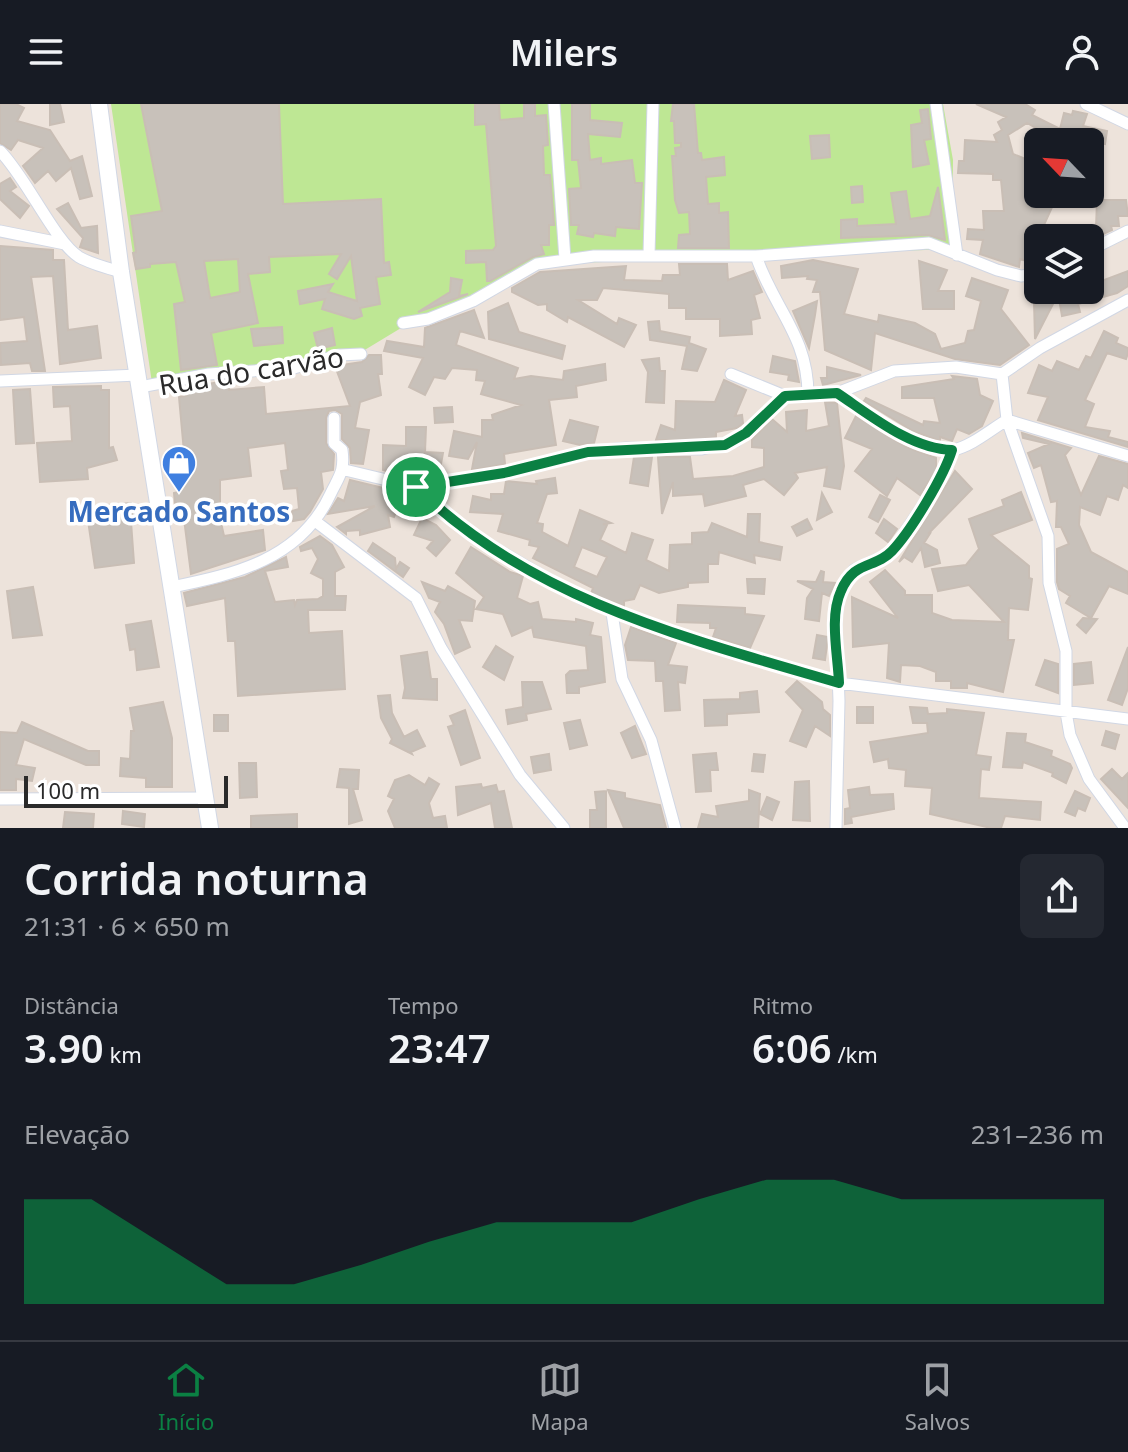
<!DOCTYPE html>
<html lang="pt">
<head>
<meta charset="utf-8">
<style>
  :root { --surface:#171b24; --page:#242831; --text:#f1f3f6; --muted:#9ea1a6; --line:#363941; --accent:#0b8043 }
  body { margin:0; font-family:"Noto Sans",sans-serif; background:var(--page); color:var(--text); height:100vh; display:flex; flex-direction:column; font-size:30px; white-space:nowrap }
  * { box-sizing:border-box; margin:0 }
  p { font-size:26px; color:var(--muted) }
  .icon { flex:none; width:44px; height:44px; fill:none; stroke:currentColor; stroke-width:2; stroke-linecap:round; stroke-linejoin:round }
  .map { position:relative; height:724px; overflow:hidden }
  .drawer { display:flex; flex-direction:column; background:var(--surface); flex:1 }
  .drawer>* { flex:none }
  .needle { width:52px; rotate:295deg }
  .buttons { position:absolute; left:1024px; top:24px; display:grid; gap:16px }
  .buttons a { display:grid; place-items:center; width:80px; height:80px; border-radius:12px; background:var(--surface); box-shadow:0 2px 6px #0004; font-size:40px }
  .scale { position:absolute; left:24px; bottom:20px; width:204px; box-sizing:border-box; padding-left:8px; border:4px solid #2a2a2a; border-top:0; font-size:22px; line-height:28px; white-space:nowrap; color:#2a2a2a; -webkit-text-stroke:6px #fff; paint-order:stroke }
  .pin { position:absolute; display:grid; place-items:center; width:68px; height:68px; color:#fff; margin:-34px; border:4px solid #fff; border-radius:50%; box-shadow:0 2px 8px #0007 }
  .round { display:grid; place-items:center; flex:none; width:84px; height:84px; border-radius:12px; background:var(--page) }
  .summary { display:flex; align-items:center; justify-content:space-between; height:136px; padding:0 24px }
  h1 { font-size:44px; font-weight:600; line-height:60px }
  .metrics { display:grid; grid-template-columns:repeat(3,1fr); gap:12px; height:136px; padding:8px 24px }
  .metrics div { display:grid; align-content:center }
  .metrics b { font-size:40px; font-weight:600 }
  .metrics small { font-size:22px; font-weight:400 }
  .metrics p { font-size:22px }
  .chart { height:224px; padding:16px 24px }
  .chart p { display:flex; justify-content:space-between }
  .chart svg { width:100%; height:144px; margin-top:8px; fill:var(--accent); opacity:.7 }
  header { display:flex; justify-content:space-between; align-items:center; height:104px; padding:0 24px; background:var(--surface); font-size:36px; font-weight:600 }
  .tabs { display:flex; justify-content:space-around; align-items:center; height:112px; border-top:2px solid var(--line); background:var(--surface); font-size:22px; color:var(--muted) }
  .tabs a { display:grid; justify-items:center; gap:4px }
  .tabs .current { color:var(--accent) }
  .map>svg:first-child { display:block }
  .green { fill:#bee794 }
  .building { fill:#c8c1ba; stroke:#c9beb5; stroke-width:2; fill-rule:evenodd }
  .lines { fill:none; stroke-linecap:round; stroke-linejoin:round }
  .street-casing { stroke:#d1d7e4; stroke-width:13 }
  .secondary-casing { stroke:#d1d7e4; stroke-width:18 }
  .street { stroke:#fff; stroke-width:11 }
  .secondary { stroke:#fff; stroke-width:16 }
  .route-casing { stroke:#fff; stroke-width:16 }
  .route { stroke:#0b8043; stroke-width:10 }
  .labels { text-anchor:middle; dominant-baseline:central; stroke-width:7; stroke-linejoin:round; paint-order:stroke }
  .street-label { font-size:28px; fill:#2a2a2a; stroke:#fff }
  .shop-label { font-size:28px; font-weight:bold; fill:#366cbe; stroke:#fff }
</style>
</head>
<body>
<header><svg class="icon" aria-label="menu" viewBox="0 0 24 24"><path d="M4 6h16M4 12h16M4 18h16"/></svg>Milers<svg class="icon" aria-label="person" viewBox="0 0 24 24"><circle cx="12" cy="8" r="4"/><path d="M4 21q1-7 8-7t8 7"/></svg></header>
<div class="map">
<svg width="1128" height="724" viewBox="0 0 1128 724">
  <rect width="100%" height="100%" fill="#ede3db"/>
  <path class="green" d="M111 0H943L953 56 952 145 549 160 465 203 406 221 363 247 152 279Z"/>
  <path class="building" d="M0 0H16L24 4 17 17 50 26 70 57 82 52 92 92 80 95 71 64 56 77 48 67 35 79 23 62 43 44 18 36 11 46 0 39Z
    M50 0H60L64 18 50 21Z
    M141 0H279L283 100 381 95 384 159 389 158 391 171 376 173 380 200 360 204 362 212 354 215 322 205 325 195 300 200 298 187 333 180 328 188 357 197 351 152 337 175 329 170 341 150 269 153 270 168 248 170 258 219 211 229 217 261 181 266 174 200 185 198 176 158 150 160V163L136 165 133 149 136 148 131 112 162 107ZM238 155 240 188 210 194 204 157Z
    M475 0H499L500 16 524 14V0H535V12L546 11 548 41 543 42 544 71H550L554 121H549V141H541L544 150 533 153 490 177H487L486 158 466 159V147L493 146 496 142 486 20 475 21Z
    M572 0H590V16L622 19 620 33 588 30 590 56 601 54V60L632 56 635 79H642L639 125 616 123 615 132 594 129 593 133 577 130 579 121H571L569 85 581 84 578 56H572Z
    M673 0H694L698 49H701L702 56 724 53 725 71 706 73 708 100 719 99V109L728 108 729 144H678L679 131 690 130 689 108 679 109 675 96 672 52H676L675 44 681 43V39H675L674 17H671Z
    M976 0H1025L1035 6 1032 11 1060 25 1064 9 1072 11 1073 7 1087 10 1083 22 1107 27 1105 40 1080 35V38H1038L1043 28 1027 19 1008 31 1013 50 1033 58 1026 76 1028 90H1058L1038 134V146L1033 145 1030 158 1020 155 1019 163 980 150 983 136 967 135 968 125 984 126 983 107H1004L1001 76H993V70L958 69 959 57H964L965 36 997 38 994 31 1002 26 998 18 1006 13Z
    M928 5 931 35 924 36 929 60 913 63 911 21 922 19 920 6Z
    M829 31 830 53 812 55 810 32Z
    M10 74 16 83 10 87 29 102 20 114 0 95V80Z
    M862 82 863 98 852 99 851 83Z
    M938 83 945 136 928 131 841 134V116L857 115V122L896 120 891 89 906 87 910 115 930 112Z
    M1097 96H1126L1128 112H1118L1119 122H1111L1112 126 1090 136V126L1096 124Z
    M68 99 81 124 97 122 98 149 80 143 83 134 57 105Z
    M0 142 53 146V156H64L68 226 97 222 101 254 60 260 53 172 31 173 45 267H32L30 259 1 261 0 239 27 237 24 213 0 216Z
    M813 156 858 165 844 210 878 218 879 211 915 219 935 230 941 245 965 239 968 227 974 226 981 197 966 192 972 174 1008 186 1001 205 1029 241 1000 261 955 255 875 229 871 266 825 246 820 188H813L817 176 807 175 808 172 782 174 781 162Z
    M919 157 947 166 938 187H954V205H923Z
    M1093 157 1099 178 1128 167V182L1117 189 1078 200 1080 208 1062 212 1058 189 1090 186V158Z
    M679 160H727L728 176 753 167 762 188 754 191 760 214 751 216 752 230 720 232V215H686V204H669V190L603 184 597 196H578L617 220 619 214 636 221 624 243 568 213 567 218 547 206V200L538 201 512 188V184L540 168 626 162 624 176 662 177 663 171H680Z
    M451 174 462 176 459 192 468 190 418 208 450 188Z
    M1055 196 1035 235 1034 197Z
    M817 197 815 211 809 244 793 207Z
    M508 199 519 228 565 242 562 255 489 235 488 208Z
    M474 206 484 234 460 227 456 241 518 264 514 275 531 272 563 276 564 267 605 260 606 276 576 282 577 293 549 296 556 341 504 350 505 360 477 365H472L477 338 468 355 449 352 454 327 482 333V316H493L492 311 521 301 481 290 485 277 476 276 477 266 452 264 445 275 434 273 425 291 409 283 423 254 384 247 387 237 424 243 425 224Z
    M659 217 660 227 690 233 689 239 706 245 697 267 682 265 687 242 650 236 648 218Z
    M282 223 283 239 254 242 251 225Z
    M332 224 335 241 318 245 314 229Z
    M1104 227 1118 234 1116 239 1128 244V249L1126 255 1107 249 1085 296 1094 300 1085 323 1110 327 1108 333 1128 338V343L1038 316 1048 293 1028 289 1039 261 1052 267 1057 257 1079 266 1086 252 1091 254Z
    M369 251H381L382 270H378L381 291 360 298 355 324 369 326 363 360 351 359 350 344 342 335V310L335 306 329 307 326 314V339L334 350 333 366 321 368 323 385 310 408 304 415 293 417 292 407 299 405 297 384 284 385 281 367 288 366 285 339 248 344 251 372 220 376V414L224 432 263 426 265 446 191 470 182 399 175 400 174 389 178 388 175 372 186 370 179 293 186 292V283L228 277 229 286 264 283 266 310 350 302 335 262 362 258Z
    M773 252 795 257 799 278 788 276 789 271 770 268Z
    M659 254 660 267H665L664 299 646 298 648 268 642 256Z
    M827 263 861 271 823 281 821 274H827Z
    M952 272 977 275 980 291 993 297 982 322 969 330 957 325 952 337 940 333V337L913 327 864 297 866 294 923 321 924 317 940 319 934 294H902V283L954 275Z
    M724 276 746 286 735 312 742 311 743 319 737 324 716 328V333L701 336H656L661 321 675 326 676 297 715 298Z
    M101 282V286H109V344L113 343 117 356 87 364 88 375 40 378 37 339 72 337 70 302 54 303 53 283Z
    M30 285 34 339 16 340 13 286Z
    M825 298 837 299 844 362 840 385 824 382 827 363 795 369 798 374 784 391 764 375 743 381 746 392 705 402 703 390 673 392V378L662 410 658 353H690L693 375 733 372 764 363V344L752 343V336L762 325 772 315 787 328 786 308 807 306 806 327 829 322Z
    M452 303 453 318 435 319 434 304Z
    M856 312 906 343 936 354V366L920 391 897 374 887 392 855 367 872 345 845 334Z
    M570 316 598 323 594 339 580 341 563 337Z
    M406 323H426L425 348 443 349 439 371 416 374 383 366V341L406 342Z
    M1022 329 1071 344 1065 351 1081 391 1099 352 1128 360V384L1123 381 1118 396 1107 392 1100 411 1080 403 1079 421 1091 448 1128 468V490L1109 482 1091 514 1066 499 1070 492 1059 485 1057 478V445L1069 440 1061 423H1056L1057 397 1051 398 1041 361 1034 364 1028 349 1049 340 1023 334Z
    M634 353H652L648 382 630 379Z
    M955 367 972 385 928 430 931 428 924 439 937 446 940 459 925 463 921 444 912 458 904 453 899 458Z
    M555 374 557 389 547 390 537 419 543 420 542 428 568 442 580 406 611 419 603 420 607 421 600 436 626 449 632 429 653 436 646 456 669 467 670 441 692 440V429L708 428 712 419 747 433 748 410H760L759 438 782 443 780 456 754 451 755 459 719 448 718 460H708V478L688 479V483L659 489 640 481 634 495 624 497V502L591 490 593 484 533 454 539 443 529 441 530 436 498 427 503 410 470 408 473 392 491 396V390H504L506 377 537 380 536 377ZM582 443 607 453 597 473 574 463Z
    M350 376 412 391 425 403 419 416 397 405 394 413 388 411 390 423 360 431V426L346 427V430L337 423 375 402 328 410 338 394 344 397Z
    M1021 388 1032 416 991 431 1029 462V474L1032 475 1028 506 1009 504 1008 536H1014L1003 588 967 579V584H951V577H936V568L920 562 901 561 900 578 887 574 889 539 853 543 852 493 898 514 870 478 885 466 905 487V491H932V509L952 516 1004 518 969 481 938 487 932 465 966 461 979 445 969 415 1004 402 1002 396Z
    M822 389 832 408 817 416Z
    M880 391 890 396 878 418 869 413Z
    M131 399 132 403 145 402 147 416 131 418 134 459 95 464 86 403Z
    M422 414 436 421 450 436 436 452 427 444 433 437 414 431Z
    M807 415 812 425 797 432 792 423Z
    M884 415 897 425 888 438 876 429Z
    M320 432 332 441 344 463 335 468V492H346L345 506H308L309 529 342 527 345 585 238 592 235 537H228L225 494 187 502 184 489 245 473 286 453 288 463 265 467 275 498 294 496 295 501 297 496 318 495 323 492V475L311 469 318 455 312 444 301 447 300 443Z
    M373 439 395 454 396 465 400 458 409 464 403 473 368 447Z
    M471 443 510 468 523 472 517 494 530 500 538 498 542 515 576 518V515L593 519 590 531 601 533 605 578 579 583V589H567L566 571 570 567 588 566 586 542 534 533 532 523 512 532 503 510 476 505 484 493 456 469Z
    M821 467 824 468 823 478 835 479 829 492 822 489 819 517 805 515 807 494 813 485 797 477 816 478Z
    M747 475H765L764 490 748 489Z
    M422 478 445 487 448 482 475 497 472 517 459 516 470 543 455 550 444 520 435 508 440 498 429 494Z
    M33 483 42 531 13 534 7 487Z
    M678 501 745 504V510L764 512 750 544 713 533 716 524H710V519L677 518Z
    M1083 514 1097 515 1086 529 1077 521Z
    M151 517 159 563 137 566 135 545 130 546 126 521Z
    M631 523 676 539 668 561 687 563 685 579 678 578 680 606 665 607 663 577H656L655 557 628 556 625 541Z
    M817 531 828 533 825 556 813 554Z
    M496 542 513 553 504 576 483 563Z
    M1128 543V584L1122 601 1108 596Z
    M427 548 431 575H437V596L403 594 405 584 401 552Z
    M1045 556 1058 560V589L1036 581Z
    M1091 558 1093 579 1074 581V560Z
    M797 577 822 598 823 605 830 611V632L815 622 806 643 790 637 803 606 786 588Z
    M522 578H542L551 605 526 610 527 616 508 620 506 606 523 603Z
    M757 587 759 608 727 610V621L705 622 704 596 740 595V589Z
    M390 591 392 609 404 633 417 626 425 642 411 648 412 650 390 639 392 635 381 614 378 592Z
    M163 598 172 634V683H146V674L120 672 121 654 130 655 131 627H134L130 604Z
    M857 603H873V619H857Z
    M910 603 927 604 928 610 947 609V605L984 609 976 651 991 653 989 666 981 665 979 694 1041 698 1040 716 1005 712 1001 724H991L930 710 932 684 905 682 906 666 889 664 888 655 874 658 870 638 928 629 927 619H913Z
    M465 606 480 654 461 661 448 623 454 621 450 612Z
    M214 611H228V627H214Z
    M580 616 587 641 570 645 564 619Z
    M22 618 88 647H99V661H86L24 635 16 661 35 664 32 677 16 675V686H0V628L17 629Z
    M635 622 646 650 632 654 621 629Z
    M1106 627 1119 631 1115 645 1102 641Z
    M1007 629 1026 630 1025 638 1052 647 1051 652 1070 660 1072 664 1066 679 1052 672 1053 669 1023 658 1022 664 1003 663Z
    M716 649 718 666H710L711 687 696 688 693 651Z
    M549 650 551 666 534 669 531 653Z
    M754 650 765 651 763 668 752 667Z
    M239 659H256L257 693 240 694Z
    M340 665 359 666 358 685H353L362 716 349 720V684L337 683Z
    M1112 665 1122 675 1128 669V704L1101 675Z
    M409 671 425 681 429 674 439 680 429 699 433 714 445 712 447 724H395L388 707 394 695 388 692 395 676Z
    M809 677 810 717 793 716 795 678Z
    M481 680 482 684 496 681 498 688 504 687 512 724H495L491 699 458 711 456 683Z
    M869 683 870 691 893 690 894 705 851 713 852 719 845 720V705L850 704 848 686Z
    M608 686 625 689V694L660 701 666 724H624Z
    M749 686 760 690 758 724H698L702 710 718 713 716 702 749 697Z
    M606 687V724H590V706H597L595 688Z
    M1075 687 1090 694 1085 707 1078 704 1075 712 1065 708Z
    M767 693 779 698 772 716 760 710Z
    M123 707 145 710 144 723 122 720Z
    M65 708 94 710 93 724H63Z
    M297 710V724H251V712Z"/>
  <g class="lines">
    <defs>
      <path id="street" d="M554 0 565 155
        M936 0 957 151
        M1086 0 1128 20
        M0 47C26 73 55 138 79 153 91 160 107 164 121 168
        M0 127 65 140
        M1090 146 1128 127
        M649 151 653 0
        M756 152C774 205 808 232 808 291
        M403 219 428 215 473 197 537 160 594 152H756L929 139 997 166 1021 172 1038 170
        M731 270 785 292 837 289 894 267 956 263 1002 270 1040 244 1128 196
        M1002 270 1007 316 1048 432 1049 479 1066 547V608L1070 631 1089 675 1125 724
        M0 277 138 271
        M140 283 209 270 294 264 339 251 361 250
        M837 289C862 306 923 352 953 346 972 342 990 326 1007 316L1128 352
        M345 366 416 383 504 369 588 348 626 344 702 345 736 337 785 292
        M416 383 467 428 584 496 698 538 839 579 1128 615
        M315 417 416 494 441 544 520 671 564 724
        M172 483C236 470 300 455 330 391 339 372 345 368 342 346L334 339V314
        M612 509 622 575 651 636 675 724
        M0 695 205 694
        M836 724 839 597 836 514 840 488 854 466 891 449 944 370 952 346"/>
      <path id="secondary" d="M99 0 121 168 210 724"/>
    </defs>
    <use href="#street" class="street-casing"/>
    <use href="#secondary" class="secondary-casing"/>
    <use href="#street" class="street"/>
    <use href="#secondary" class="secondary"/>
  </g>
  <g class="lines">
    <defs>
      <path id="route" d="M837 289C870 311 911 345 952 346 944 372 911 427 892 447 875 465 854 456 841 487 829 513 838 551 839 579 689 535 531 496 416 383L504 369 588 348 725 341 746 329 785 292Z"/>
    </defs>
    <use href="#route" class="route-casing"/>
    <use href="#route" class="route"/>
  </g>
  <defs>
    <symbol id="shop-pin" viewBox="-11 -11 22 30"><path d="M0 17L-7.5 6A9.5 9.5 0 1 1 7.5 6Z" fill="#3f7fe0" stroke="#fff"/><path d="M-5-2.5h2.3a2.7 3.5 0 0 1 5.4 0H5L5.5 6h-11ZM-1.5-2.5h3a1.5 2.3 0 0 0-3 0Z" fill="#fff"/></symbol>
  </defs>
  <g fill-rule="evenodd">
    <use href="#shop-pin" x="159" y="339" width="40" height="54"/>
  </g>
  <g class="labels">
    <g class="street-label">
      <text transform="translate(251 266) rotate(-9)">Rua do carvão</text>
    </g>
    <g class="shop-label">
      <text x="179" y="407">Mercado Santos</text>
    </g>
  </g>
</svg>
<div class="buttons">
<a><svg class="needle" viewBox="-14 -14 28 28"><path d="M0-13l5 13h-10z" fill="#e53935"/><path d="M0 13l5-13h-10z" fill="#9ea1a6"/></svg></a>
<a><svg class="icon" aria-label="layers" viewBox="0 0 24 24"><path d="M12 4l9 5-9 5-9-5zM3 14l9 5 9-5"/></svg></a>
</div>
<div class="scale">100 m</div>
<div class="pin" style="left:416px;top:383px;background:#1e9e55"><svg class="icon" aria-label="arrive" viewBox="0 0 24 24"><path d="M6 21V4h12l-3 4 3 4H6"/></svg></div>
</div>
<section class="drawer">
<div class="summary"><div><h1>Corrida noturna</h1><p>21:31 · 6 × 650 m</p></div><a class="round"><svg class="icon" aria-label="share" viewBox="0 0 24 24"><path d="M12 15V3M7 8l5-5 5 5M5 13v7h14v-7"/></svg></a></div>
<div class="metrics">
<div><p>Distância</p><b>3.90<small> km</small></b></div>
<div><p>Tempo</p><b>23:47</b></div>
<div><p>Ritmo</p><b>6:06<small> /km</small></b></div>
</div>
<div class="chart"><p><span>Elevação</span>231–236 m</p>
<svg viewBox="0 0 160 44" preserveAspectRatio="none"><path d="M0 44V12L10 12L20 25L30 38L40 38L50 32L60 25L70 19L80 19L90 19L100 12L110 6L120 6L130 12L140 12L150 12L160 12V44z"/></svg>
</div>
</section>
<nav class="tabs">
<a class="current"><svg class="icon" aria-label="home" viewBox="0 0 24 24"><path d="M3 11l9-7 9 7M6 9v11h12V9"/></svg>Início</a>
<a><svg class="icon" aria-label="map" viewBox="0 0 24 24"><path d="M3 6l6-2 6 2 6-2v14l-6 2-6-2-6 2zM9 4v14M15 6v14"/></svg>Mapa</a>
<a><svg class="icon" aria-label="saved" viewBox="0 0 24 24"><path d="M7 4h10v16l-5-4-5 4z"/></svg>Salvos</a>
</nav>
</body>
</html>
